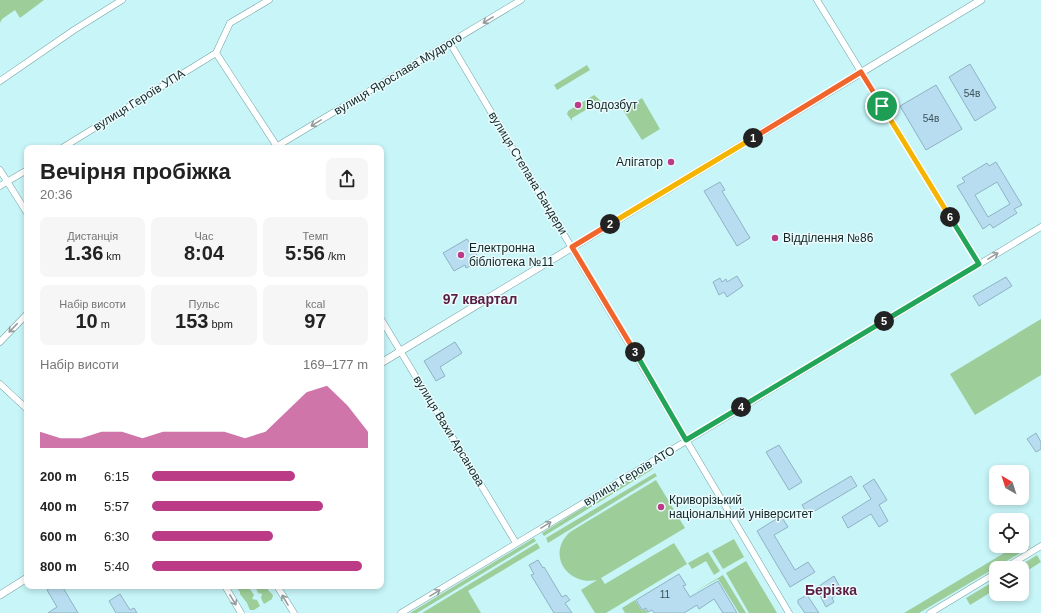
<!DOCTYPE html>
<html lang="uk">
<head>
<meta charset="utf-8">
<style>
  :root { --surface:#fff; --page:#f6f6f6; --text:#222; --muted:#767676; --accent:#bc3b86 }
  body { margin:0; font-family:Helvetica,sans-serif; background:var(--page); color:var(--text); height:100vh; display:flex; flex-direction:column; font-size:15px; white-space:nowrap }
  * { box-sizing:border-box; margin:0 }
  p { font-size:13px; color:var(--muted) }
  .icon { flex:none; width:22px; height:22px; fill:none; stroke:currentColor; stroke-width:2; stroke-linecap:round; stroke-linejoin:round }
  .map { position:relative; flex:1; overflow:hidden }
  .drawer { position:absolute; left:24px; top:145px; width:360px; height:444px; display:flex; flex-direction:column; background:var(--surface); border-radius:8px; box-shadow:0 2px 6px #0003 }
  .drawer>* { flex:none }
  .needle { width:26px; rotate:321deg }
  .controls { position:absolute; left:989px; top:465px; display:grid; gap:8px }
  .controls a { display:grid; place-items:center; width:40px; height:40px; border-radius:8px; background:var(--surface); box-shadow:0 2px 6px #0003; font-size:20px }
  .pin { position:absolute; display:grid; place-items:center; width:34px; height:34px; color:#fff; margin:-17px; border:2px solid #fff; border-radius:50%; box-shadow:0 1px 4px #0007 }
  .km { position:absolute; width:20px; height:20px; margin:-10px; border-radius:50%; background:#222; color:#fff; font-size:11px; line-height:20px; text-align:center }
  .round { display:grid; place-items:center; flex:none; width:42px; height:42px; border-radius:8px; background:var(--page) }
  .summary { display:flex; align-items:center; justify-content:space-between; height:68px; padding:0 16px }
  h1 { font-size:22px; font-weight:800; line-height:30px }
  .metrics { display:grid; grid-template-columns:repeat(3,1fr); gap:6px; height:68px; padding:4px 16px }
  .metrics div { display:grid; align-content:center; border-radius:8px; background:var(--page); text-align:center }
  .metrics b { font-size:20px; font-weight:800 }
  .metrics small { font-size:11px; font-weight:400 }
  .metrics p { font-size:11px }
  .chart { height:112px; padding:8px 16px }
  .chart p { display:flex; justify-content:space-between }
  .chart svg { width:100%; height:72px; margin-top:4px; fill:var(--accent); opacity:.7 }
  ul { padding:0 16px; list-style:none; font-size:13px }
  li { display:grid; grid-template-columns:64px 48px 1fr; align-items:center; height:30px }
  li i { height:10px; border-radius:5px; background:var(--accent) }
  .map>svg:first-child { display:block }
  .green { fill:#9dce99 }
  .building { fill:#b8ddf0; stroke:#8fb2c5; fill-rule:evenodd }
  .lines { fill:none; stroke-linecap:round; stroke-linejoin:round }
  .minor-casing { stroke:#75a1a4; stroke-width:7 }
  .major-casing { stroke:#75a1a4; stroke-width:8 }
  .minor { stroke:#fff; stroke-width:6 }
  .major { stroke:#fff; stroke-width:7 }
  .oneway { stroke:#959c9d }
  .split-1-casing { stroke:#fff; stroke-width:8 }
  .split-2-casing { stroke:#fff; stroke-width:8 }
  .split-3-casing { stroke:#fff; stroke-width:8 }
  .split-4-casing { stroke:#fff; stroke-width:8 }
  .split-5-casing { stroke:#fff; stroke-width:8 }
  .split-6-casing { stroke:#fff; stroke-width:8 }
  .split-7-casing { stroke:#fff; stroke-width:8 }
  .split-1 { stroke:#f0652b; stroke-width:5 }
  .split-2 { stroke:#f5b400; stroke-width:5 }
  .split-3 { stroke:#f0652b; stroke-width:5 }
  .split-4 { stroke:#22a559; stroke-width:5 }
  .split-5 { stroke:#22a559; stroke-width:5 }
  .split-6 { stroke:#22a559; stroke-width:5 }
  .split-7 { stroke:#f5b400; stroke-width:5 }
  .poi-dot { fill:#bc3b86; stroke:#ebfcfe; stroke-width:1.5 }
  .labels { text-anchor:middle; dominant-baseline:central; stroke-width:3; stroke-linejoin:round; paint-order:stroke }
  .number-label { font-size:10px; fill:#3c5258 }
  .street-label { font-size:12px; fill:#132425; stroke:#ebfcfe }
  .poi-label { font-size:12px; fill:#132425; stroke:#ebfcfe; text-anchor:start }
  .quarter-label { font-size:14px; font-weight:bold; fill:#5b1d40; stroke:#ebfcfe }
</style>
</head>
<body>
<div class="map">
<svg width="1041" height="613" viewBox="0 0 1041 613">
  <rect width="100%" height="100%" fill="#c7f5f8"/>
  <path class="green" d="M0 0H44L20 18 15 10 2 19 0 23Z
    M587 65 590 70 557 90 554 85Z
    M594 95 601 101 572 118V121L567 114 568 111Z
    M642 98 660 129 642 140 623 110Z
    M1041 319V375L975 415 950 374Z
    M651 466 653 469 544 536 542 533Z
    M655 473 657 476 548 543 546 538Z
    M656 480 685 528 601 578 605 584 674 543 687 564 606 613H595L581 590 597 580C567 586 546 554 570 532Z
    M534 538 536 541 417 613H410Z
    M734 539 744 557 723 569 712 551Z
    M1026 540 1030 547 919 613H904L1016 546H1022V542Z
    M537 543 540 548 468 591 481 613H422Z
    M708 552 720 571 714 575 706 561 692 569 688 563Z
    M1037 555 1041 562 1022 574V568H1016Z
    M746 561 777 613H749L726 573Z
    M723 575 746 613H739L718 579 693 593Z
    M996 580V589L970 605 966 598Z
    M235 586H245L247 589H250L254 595 252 599 257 600 260 606 254 610H250L247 603 240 594V592Z
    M255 586H268V590L273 595 272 599 264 604 261 598 262 594 258 593Z
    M635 600 642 611 645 609 648 613H625L622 608Z"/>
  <path class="building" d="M970 64 996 108 975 121 949 77Z
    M936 85 962 129 926 150 900 106Z
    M996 162 1022 205 1014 209 1017 213 993 228 990 224 983 229 957 186 965 182 962 178 987 163 989 166ZM997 182 1010 204 988 217 975 195Z
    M720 182 725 190 722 191 750 238 737 246 704 191Z
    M467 239 478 257 468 263 470 266 466 268 465 265 454 271 443 253Z
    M737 276 743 286 727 297 724 292 719 295 713 282 720 278 722 282 726 279 727 282Z
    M1006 277 1012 286 979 306 973 296Z
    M455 342 462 353 440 367 445 376 436 381 424 361Z
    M1036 433 1041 442V449L1036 452 1027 439Z
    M779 445 802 482 789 490 766 452Z
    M851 476 857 486 808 515 802 505Z
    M874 479 887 500 879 505 888 521 879 527 871 514 848 528 842 517 871 499 863 486Z
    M781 516 788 527 774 535 795 570 808 562 815 572 790 587 757 531Z
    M538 560 543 568 544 567 562 597 566 595 570 600 565 603 572 613H554L531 575 534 574 529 565Z
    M679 574 686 585 683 586 690 597 718 581 737 613H723L714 599 699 609 697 605 684 613H654L652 610 648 612 646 608 642 610 636 600Z
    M834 576 842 591 832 598 834 602 826 607 816 588Z
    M54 586H62L78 613H48L57 607 47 590Z
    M120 594 130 610 134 608 137 613H116L109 601Z
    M807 595 819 613H805L798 603V600Z"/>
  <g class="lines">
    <defs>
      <path id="minor" d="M817 0 979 264
        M450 43 789 613
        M216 53 278 148
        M216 53 230 23 269 0
        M0 81 74 30 122 0
        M62 148 216 53
        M274 148 521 0
        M0 170 27 213
        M0 186 27 170
        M381 319 516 543
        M0 342 27 314
        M0 384 27 409
        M1005 568 1041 546
        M225 586 241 613
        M277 586 294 613
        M401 613 1041 227
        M930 613 996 573"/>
      <path id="major" d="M381 363 981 0
        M0 595 27 578"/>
    </defs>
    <use href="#minor" class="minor-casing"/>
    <use href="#major" class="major-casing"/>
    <use href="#minor" class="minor"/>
    <use href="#major" class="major"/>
  </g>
  <defs><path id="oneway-shaft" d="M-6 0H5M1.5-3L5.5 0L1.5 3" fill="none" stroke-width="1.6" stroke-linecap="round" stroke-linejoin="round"/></defs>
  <g class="oneway">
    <use href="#oneway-shaft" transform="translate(488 20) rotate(149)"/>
    <use href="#oneway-shaft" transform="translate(316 123) rotate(149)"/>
    <use href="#oneway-shaft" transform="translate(993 256) rotate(-31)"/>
    <use href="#oneway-shaft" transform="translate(13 328) rotate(134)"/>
    <use href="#oneway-shaft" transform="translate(546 525) rotate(-31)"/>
    <use href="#oneway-shaft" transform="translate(435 593) rotate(-31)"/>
    <use href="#oneway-shaft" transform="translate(233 600) rotate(59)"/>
    <use href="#oneway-shaft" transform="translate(285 600) rotate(-121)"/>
  </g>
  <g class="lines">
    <defs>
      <path id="split-1" d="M753 138 861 72 882 106"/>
      <path id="split-2" d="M610 224 753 138"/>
      <path id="split-3" d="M610 224 572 247 635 352"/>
      <path id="split-4" d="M635 352 686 440 741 407"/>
      <path id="split-5" d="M741 407 884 321"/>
      <path id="split-6" d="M884 321 979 264 950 217"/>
      <path id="split-7" d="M882 106 950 217"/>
    </defs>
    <use href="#split-1" class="split-1-casing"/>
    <use href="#split-2" class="split-2-casing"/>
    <use href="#split-3" class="split-3-casing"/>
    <use href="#split-4" class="split-4-casing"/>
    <use href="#split-5" class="split-5-casing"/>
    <use href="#split-6" class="split-6-casing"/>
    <use href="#split-7" class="split-7-casing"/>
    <use href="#split-1" class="split-1"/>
    <use href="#split-2" class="split-2"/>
    <use href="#split-3" class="split-3"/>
    <use href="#split-4" class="split-4"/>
    <use href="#split-5" class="split-5"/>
    <use href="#split-6" class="split-6"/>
    <use href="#split-7" class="split-7"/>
  </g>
  <g class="poi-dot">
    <circle cx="578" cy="105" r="4"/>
    <circle cx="671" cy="162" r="4"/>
    <circle cx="775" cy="238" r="4"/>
    <circle cx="461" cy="255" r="4"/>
    <circle cx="661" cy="507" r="4"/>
  </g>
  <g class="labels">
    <g class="number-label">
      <text x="972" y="93">54в</text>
      <text x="931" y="118">54в</text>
      <text x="665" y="594">11</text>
    </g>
    <g class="street-label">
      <text transform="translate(398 74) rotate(-31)">вулиця Ярослава Мудрого</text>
      <text transform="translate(139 100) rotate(-32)">вулиця Героїв УПА</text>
      <text transform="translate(528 173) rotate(59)">вулиця Степана Бандери</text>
      <text transform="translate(449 431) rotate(59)">вулиця Вахи Арсанова</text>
      <text transform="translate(629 476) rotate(-31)">вулиця Героїв АТО</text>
    </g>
    <g class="poi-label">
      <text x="586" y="105">Водозбут</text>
      <text x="663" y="162" text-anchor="end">Алігатор</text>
      <text x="783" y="238">Відділення №86</text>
      <text x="469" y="248">Електронна<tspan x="469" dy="14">бібліотека №11</tspan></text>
      <text x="669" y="500">Криворізький<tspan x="669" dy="14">національний університет</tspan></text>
    </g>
    <g class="quarter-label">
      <text x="480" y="299">97 квартал</text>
      <text x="831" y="590">Берізка</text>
    </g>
  </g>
</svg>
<div class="controls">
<a><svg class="needle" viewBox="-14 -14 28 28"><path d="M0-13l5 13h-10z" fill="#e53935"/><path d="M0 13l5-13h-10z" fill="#767676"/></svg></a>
<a><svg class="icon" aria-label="locate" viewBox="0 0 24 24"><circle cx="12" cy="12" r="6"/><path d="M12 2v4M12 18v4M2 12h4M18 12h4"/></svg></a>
<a><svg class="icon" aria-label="layers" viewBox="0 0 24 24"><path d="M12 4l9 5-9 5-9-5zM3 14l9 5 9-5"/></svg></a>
</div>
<div class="pin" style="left:882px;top:106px;background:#1e9e55"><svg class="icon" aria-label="arrive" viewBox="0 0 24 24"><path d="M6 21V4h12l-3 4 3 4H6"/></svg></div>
<b class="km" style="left:753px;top:138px">1</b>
<b class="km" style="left:610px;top:224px">2</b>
<b class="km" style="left:635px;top:352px">3</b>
<b class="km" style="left:741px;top:407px">4</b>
<b class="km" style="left:884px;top:321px">5</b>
<b class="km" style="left:950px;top:217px">6</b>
<section class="drawer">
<div class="summary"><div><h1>Вечірня пробіжка</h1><p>20:36</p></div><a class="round"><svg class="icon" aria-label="share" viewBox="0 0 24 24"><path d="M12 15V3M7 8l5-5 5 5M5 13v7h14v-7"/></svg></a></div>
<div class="metrics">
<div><p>Дистанція</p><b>1.36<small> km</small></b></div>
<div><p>Час</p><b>8:04</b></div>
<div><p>Темп</p><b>5:56<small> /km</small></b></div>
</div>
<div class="metrics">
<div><p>Набір висоти</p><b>10<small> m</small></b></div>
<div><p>Пульс</p><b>153<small> bpm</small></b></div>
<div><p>kcal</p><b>97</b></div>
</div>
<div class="chart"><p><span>Набір висоти</span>169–177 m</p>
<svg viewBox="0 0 160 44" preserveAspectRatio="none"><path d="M0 44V34L10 38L20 38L30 34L40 34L50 38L60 34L70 34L80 34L90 34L100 38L110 34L120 22L130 10L140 6L150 18L160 34V44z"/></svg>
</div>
<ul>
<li><b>200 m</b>6:15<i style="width:66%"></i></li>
<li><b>400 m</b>5:57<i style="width:79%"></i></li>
<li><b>600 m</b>6:30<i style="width:56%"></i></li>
<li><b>800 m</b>5:40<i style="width:97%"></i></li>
</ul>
</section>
</div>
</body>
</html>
